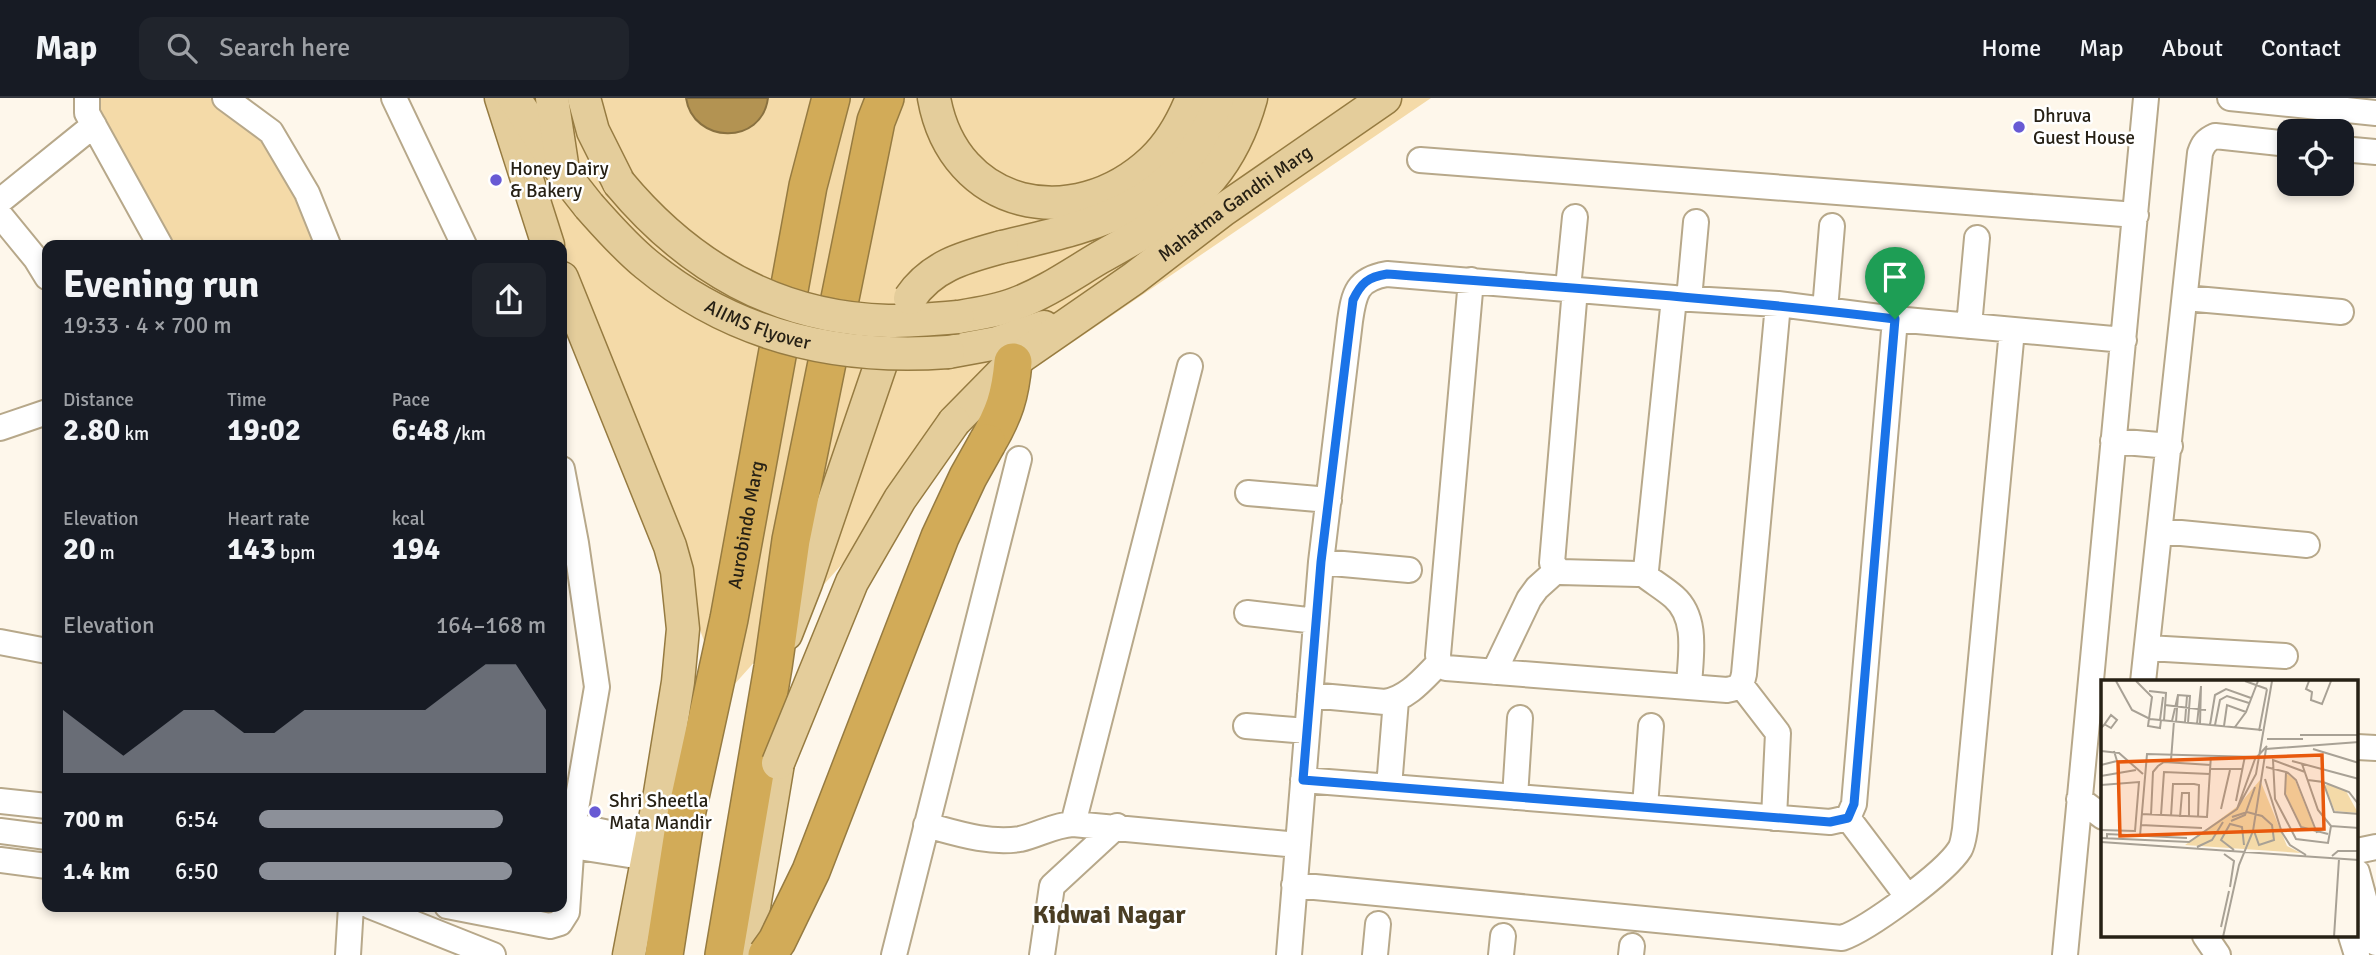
<!DOCTYPE html>
<html lang="en">
<head>
<meta charset="utf-8">
<style>
  :root { --surface:#171b24; --page:#20242c; --text:#f1f3f6; --muted:#9ea1a6; --line:#363941; --accent:#8c9099 }
  body { margin:0; font-family:Signika,sans-serif; background:var(--page); color:var(--text); height:100vh; display:flex; flex-direction:column; font-size:26px; white-space:nowrap }
  * { box-sizing:border-box; margin:0 }
  p { font-size:23px; color:var(--muted) }
  .icon { flex:none; width:38px; height:38px; fill:none; stroke:currentColor; stroke-width:2; stroke-linecap:round; stroke-linejoin:round }
  .map { position:relative; flex:1; overflow:hidden }
  .panel { position:absolute; left:42px; top:142px; width:525px; height:672px; display:flex; flex-direction:column; background:var(--surface); border-radius:14px; box-shadow:0 4px 10px #0003 }
  .panel>* { flex:none }
  .buttons { position:absolute; left:2277px; top:21px; display:grid; gap:14px }
  .buttons a { display:grid; place-items:center; width:77px; height:77px; border-radius:14px; background:var(--surface); box-shadow:0 4px 10px #0003; font-size:35px }
  .pin { position:absolute; display:grid; place-items:center; width:60px; height:60px; color:#fff; margin:-72px -30px; border-radius:50% 50% 50% 0; rotate:-45deg; box-shadow:0 0 7px #0007 }
  .pin .icon { rotate:45deg }
  .round { display:grid; place-items:center; flex:none; width:74px; height:74px; border-radius:14px; background:var(--page) }
  .headline { display:flex; align-items:center; justify-content:space-between; height:119px; padding:0 21px }
  h1 { font-size:38px; font-weight:800; line-height:52px }
  .stats { display:grid; grid-template-columns:repeat(3,1fr); gap:10px; height:119px; padding:7px 21px }
  .stats div { display:grid; align-content:center }
  .stats b { font-size:30px; font-weight:800 }
  .stats small { font-size:19px; font-weight:400 }
  .stats p { font-size:19px }
  .chart { height:196px; padding:14px 21px }
  .chart p { display:flex; justify-content:space-between }
  .chart svg { width:100%; height:126px; margin-top:7px; fill:var(--accent); opacity:.7 }
  ul { padding:0 21px; list-style:none; font-size:23px }
  li { display:grid; grid-template-columns:112px 84px 1fr; align-items:center; height:52px }
  li i { height:18px; border-radius:9px; background:var(--accent) }
  header { display:flex; align-items:center; gap:42px; box-sizing:border-box; height:98px; padding:0 35px; background:var(--surface); border-bottom:2px solid var(--line) }
  header strong { font-size:33px }
  nav { display:flex; gap:38px; margin-inline-start:auto; font-size:24px }
  .search { width:490px; height:63px; background:var(--page); display:flex; align-items:center; gap:18px; box-sizing:border-box; padding:0 24px; border-radius:14px; color:var(--muted); font-size:26px }
  .map>svg:first-child { display:block }
  .green { fill:#f4daa8 }
  .water { fill:#b39352; stroke:#897140; stroke-width:2 }
  .lines { fill:none; stroke-linecap:round; stroke-linejoin:round }
  .minor-casing { stroke:#b7a88a; stroke-width:28 }
  .major-casing { stroke:#967b41; stroke-width:35 }
  .highway-casing { stroke:#967b41; stroke-width:40 }
  .minor { stroke:#fff; stroke-width:24 }
  .major { stroke:#e4cd9b; stroke-width:32 }
  .highway { stroke:#d2ab58; stroke-width:37 }
  .major-bridge-casing { stroke:#967b41; stroke-width:35; stroke-linecap:butt }
  .highway-bridge-casing { stroke:#967b41; stroke-width:40; stroke-linecap:butt }
  .major-bridge { stroke:#e4cd9b; stroke-width:32 }
  .highway-bridge { stroke:#d2ab58; stroke-width:37 }
  .route-casing { stroke:#fff; stroke-width:14 }
  .route { stroke:#1a73e8; stroke-width:9 }
  .poi-dot { fill:#685ad4; stroke:#fff; stroke-width:2.5 }
  .labels { text-anchor:middle; dominant-baseline:central; stroke-width:5; stroke-linejoin:round; paint-order:stroke }
  .poi-label { font-size:19px; fill:#272115; stroke:#fff; text-anchor:start }
  .street-label { font-size:19px; fill:#272115; stroke:#fff }
  .district-label { font-size:26px; font-weight:bold; fill:#4a3d23; stroke:#fff }
  .inset-road { fill:none; stroke:#a8a195; stroke-width:2 }
  .view { fill:#e8590c; fill-opacity:0.15; stroke:#e8590c; stroke-width:3.5 }
  .inset-edge { fill:none; stroke:#272115; stroke-width:3.5 }
</style>
</head>
<body>
<header>
<strong>Map</strong>
<div class="search"><svg class="icon" aria-label="search" viewBox="0 0 24 24"><circle cx="10" cy="10" r="6"/><path d="M15 15l6 6"/></svg>Search here</div>
<nav><a>Home</a><a>Map</a><a>About</a><a>Contact</a></nav>
</header>
<div class="map">
<svg width="2376" height="857" viewBox="0 0 2376 857">
  <rect width="100%" height="100%" fill="#fef7eb"/>
  <path class="green" d="M94 0H210L236 16 266 38 321 147H170L94 12Z
    M507 0H1431L991 300 724 598Z"/>
  <path class="water" d="M686 0H768C762 48 693 46 686 0Z"/>
  <g class="lines">
    <defs>
      <path id="minor" d="M87 0V15L160 147
        M225 0 271 34 307 95 328 147
        M394 0 464 147
        M2230 0 2376 15
        M2342 51 2376 54
        M1420 62 2136 117
        M0 103 94 27
        M0 117 36 161 47 179
        M1471 182 1438 557 1439 565 1446 570 1727 592C1738 590 1742 587 1744 576L1778 206
        M1568 190 1575 119
        M1575 191 1552 465 1560 474 1638 476H1643L1646 472 1674 200
        M2185 200 2341 214
        M1689 201 1696 124
        M1825 212 1832 128
        M1969 228 1977 140
        M0 330 47 314
        M2113 343 2170 348
        M1248 395 1329 402
        M2160 433 2307 447
        M1321 464 1409 472
        M1643 476C1653 484 1665 491 1674 499 1699 521 1690 560 1689 589
        M1247 515 1316 523
        M0 544 47 553
        M2148 550 2285 558
        M1494 574 1529 501 1537 490 1557 472
        M2143 584 2200 55C2203 46 2206 42 2215 38L2289 46
        M1741 587 1778 635 1774 720
        M1310 597 1385 604C1408 600 1423 581 1439 565
        M1246 628 1307 633
        M2357 649 2376 650
        M1303 682 1830 724 1848 720 1854 706 1895 221
        M1389 689 1396 602
        M1515 699 1520 620
        M2079 701 2103 719
        M0 703 47 708
        M1645 709 1651 628
        M1848 720 1907 798
        M562 725 651 744
        M1073 726 1190 268
        M926 727C956 735 988 746 1020 741 1038 737 1054 727 1073 726L1298 747
        M0 733 47 739
        M572 748 648 760
        M2357 753 2376 749
        M0 762 47 768
        M2357 774 2376 845
        M1294 787 1842 840C1868 831 1945 775 1960 751 1963 746 1964 737 1965 731L2012 232
        M370 808 493 857
        M447 808 550 828 560 825 567 814 573 728 597 589 576 445 562 371
        M2205 838 2218 857
        M2351 838 2357 857
        M348 857 351 808
        M894 857 1019 361
        M1042 857 1052 788 1117 728
        M1289 857 1321 464 1350 223C1354 195 1357 181 1387 176L1674 200 1778 206 1895 221 2124 242
        M1375 857 1378 826
        M1501 857 1503 838
        M1631 857 1632 848
        M2065 857 2146 0"/>
      <g id="major">
        <path d="M501 0 548 147"/>
        <path d="M514 0 563 75 589 108"/>
        <path d="M552 0 562 66"/>
        <path d="M584 0 593 33 619 85"/>
        <path d="M934 0C954 112 1074 136 1152 63 1171 45 1183 23 1192 0"/>
        <path d="M1002 149C1105 125 1180 109 1222 0"/>
        <path d="M562 180 670 448 677 473 683 531 678 584 660 695 629 857"/>
        <path d="M958 219C977 216 997 213 1015 206 1045 195 1072 176 1099 160 1139 137 1181 117 1211 80 1230 57 1243 29 1251 0"/>
        <path d="M948 254 997 245 1044 229"/>
        <path id="s1" d="M954 324 1013 264 1133 181 1223 112 1385 0"/>
        <path d="M786 536 806 485 887 248 896 229"/>
        <path d="M746 857 778 665"/>
      </g>
      <g id="highway">
        <path d="M987 345C1004 316 1010 298 1013 264"/>
        <path id="s2" d="M664 857 685 722 729 521 808 88 831 0"/>
        <path d="M724 857 773 569 791 442 876 23 885 0"/>
      </g>
    </defs>
    <use href="#minor" class="minor-casing"/>
    <use href="#major" class="major-casing"/>
    <use href="#highway" class="highway-casing"/>
    <use href="#minor" class="minor"/>
    <use href="#major" class="major"/>
    <use href="#highway" class="highway"/>
    <defs>
      <g id="major-bridge">
        <path d="M619 85C688 168 777 220 888 223 911 223 935 221 958 219"/>
        <path id="s3" d="M589 108C607 128 625 149 646 166 733 238 837 262 948 254"/>
        <path d="M910 200C932 167 966 159 1002 149"/>
        <path d="M778 665 852 484 900 401 954 324"/>
      </g>
      <path id="highway-bridge" d="M767 857 777 843 811 773 940 439 968 379 987 345"/>
    </defs>
    <use href="#major-bridge" class="major-bridge-casing"/>
    <use href="#highway-bridge" class="highway-bridge-casing"/>
    <use href="#major-bridge" class="major-bridge"/>
    <use href="#highway-bridge" class="highway-bridge"/>
  </g>
  <g class="lines">
    <defs>
      <path id="route" d="M1387 176C1556 189 1726 200 1895 221L1854 706 1848 720 1830 724 1303 682 1321 464 1353 202C1361 185 1368 179 1387 176Z"/>
    </defs>
    <use href="#route" class="route-casing"/>
    <use href="#route" class="route"/>
  </g>
  <g class="poi-dot">
    <circle cx="2019" cy="29" r="7"/>
    <circle cx="496" cy="82" r="7"/>
    <circle cx="595" cy="714" r="7"/>
  </g>
  <g class="labels">
    <g class="poi-label">
      <text x="2033" y="18">Dhruva<tspan x="2033" dy="22">Guest House</tspan></text>
      <text x="510" y="71">Honey Dairy<tspan x="510" dy="22">&amp; Bakery</tspan></text>
      <text x="609" y="703">Shri Sheetla<tspan x="609" dy="22">Mata Mandir</tspan></text>
    </g>
    <g class="street-label">
      <text stroke="none"><textPath href="#s1" startOffset="357">Mahatma Gandhi Marg</textPath></text>
      <text stroke="none"><textPath href="#s3" startOffset="210">AIIMS Flyover</textPath></text>
      <text stroke="none"><textPath href="#s2" startOffset="438">Aurobindo Marg</textPath></text>
    </g>
    <g class="district-label">
      <text x="1109" y="817">Kidwai Nagar</text>
    </g>
  </g>
  <g transform="translate(2101 582)">
    <rect width="257" height="257" fill="#fef7eb"/>
    <path d="M185 93 194 100 215 152 200 146 185 114ZM159 100 186 166 200 173 84 165 137 126ZM228 104 245 111 257 133 234 131 223 106Z" fill="#f4daa8"/>
    <path class="inset-road" d="M15 1 31 30 49 39 161 50M35 1 51 17 47 46 59 48 60 40M144 1 166 9M208 1 205 9 211 12 210 20 221 24 230 1M48 11 65 13 63 40M64 25 105 30M59 40 62 17M71 41 77 15M75 42 77 15 89 16 87 43M84 42 86 16M96 44 100 6M99 44 100 6M109 45 114 15 125 9 150 18M114 45 119 20 126 16 148 23M123 46 126 25 145 32M134 47 145 32 157 1M0 48 3 45 10 35 16 40 10 48 3 44M158 51 166 9M199 55H258M166 59H202M212 69 258 83M0 71 18 73 42 94M70 80 73 41M191 81 258 99M201 84 217 130 230 146M0 85 16 81 13 71M165 87 185 92 184 114 200 147 227 154M110 89H142M186 92 195 100 216 153M204 92 172 80 174 119 195 159 227 163 230 146 258 148M0 96 35 90M164 99 181 153M207 100 222 102 233 132 258 134M222 102 248 112 258 125M0 105 38 102 34 151 0 150M135 121 144 76M120 129 129 90M136 129 154 79 166 66M40 134 106 137 110 75M50 135 52 92 57 86 63 82 110 85M60 135 63 92 109 94M70 136 72 104H93L98 105 97 138M79 137 81 113H88V137M131 137 146 132 161 136 171 145 173 160 158 165 153 151M130 141 144 135 154 107M40 145 101 148M180 151 189 165 205 175M39 156 46 74 154 77M0 158 88 162 136 129 155 94 171 1M6 158V154L86 158M0 162 258 180M96 167 111 160 122 142M133 170 120 160 129 144 141 147 143 165M123 174 133 181 129 207M231 176 237 171H258M120 247 128 211M122 257 138 185 152 151 165 69 258 62M233 257 238 179"/>
    <path class="view" d="M221 75 223 149 19 156 17 82Z"/>
    <rect width="257" height="257" class="inset-edge"/>
  </g>
</svg>
<div class="buttons">
<a><svg class="icon" aria-label="locate" viewBox="0 0 24 24"><circle cx="12" cy="12" r="6"/><path d="M12 2v4M12 18v4M2 12h4M18 12h4"/></svg></a>
</div>
<div class="pin" style="left:1895px;top:221px;background:#1e9e55"><svg class="icon" aria-label="arrive" viewBox="0 0 24 24"><path d="M6 21V4h12l-3 4 3 4H6"/></svg></div>
<section class="panel">
<div class="headline"><div><h1>Evening run</h1><p>19:33 · 4 × 700 m</p></div><a class="round"><svg class="icon" aria-label="share" viewBox="0 0 24 24"><path d="M12 15V3M7 8l5-5 5 5M5 13v7h14v-7"/></svg></a></div>
<div class="stats">
<div><p>Distance</p><b>2.80<small> km</small></b></div>
<div><p>Time</p><b>19:02</b></div>
<div><p>Pace</p><b>6:48<small> /km</small></b></div>
</div>
<div class="stats">
<div><p>Elevation</p><b>20<small> m</small></b></div>
<div><p>Heart rate</p><b>143<small> bpm</small></b></div>
<div><p>kcal</p><b>194</b></div>
</div>
<div class="chart"><p><span>Elevation</span>164–168 m</p>
<svg viewBox="0 0 160 44" preserveAspectRatio="none"><path d="M0 44V22L10 30L20 38L30 30L40 22L50 22L60 30L70 30L80 22L90 22L100 22L110 22L120 22L130 14L140 6L150 6L160 22V44z"/></svg>
</div>
<ul>
<li><b>700 m</b>6:54<i style="width:85%"></i></li>
<li><b>1.4 km</b>6:50<i style="width:88%"></i></li>
</ul>
</section>
</div>
</body>
</html>
